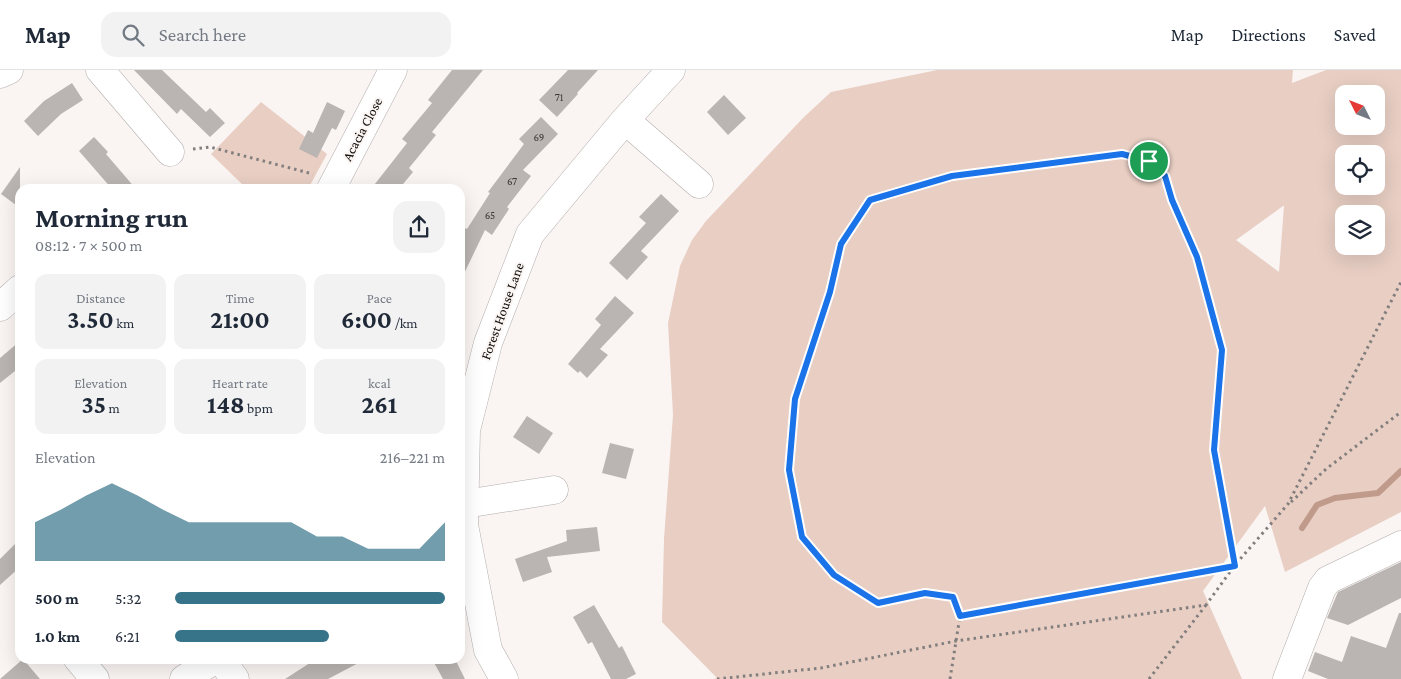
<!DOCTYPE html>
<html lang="en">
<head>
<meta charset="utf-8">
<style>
  :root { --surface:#fff; --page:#f2f2f3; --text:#1f2937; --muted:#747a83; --line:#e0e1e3; --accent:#37748a }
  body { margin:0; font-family:"Crimson Pro",serif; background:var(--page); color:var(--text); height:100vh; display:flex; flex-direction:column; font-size:19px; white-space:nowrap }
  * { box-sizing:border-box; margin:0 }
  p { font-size:16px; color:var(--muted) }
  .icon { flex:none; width:28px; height:28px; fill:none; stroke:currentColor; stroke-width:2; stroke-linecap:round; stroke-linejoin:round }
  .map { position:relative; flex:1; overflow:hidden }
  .sheet { position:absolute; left:15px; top:114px; width:450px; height:480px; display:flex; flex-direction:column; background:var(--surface); border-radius:15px; box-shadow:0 5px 20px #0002 }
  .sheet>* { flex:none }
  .needle { width:32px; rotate:312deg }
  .buttons { position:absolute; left:1335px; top:15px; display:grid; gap:10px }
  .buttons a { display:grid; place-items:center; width:50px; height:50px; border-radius:10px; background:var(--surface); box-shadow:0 5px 20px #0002; font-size:25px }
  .pin { position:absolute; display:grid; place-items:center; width:42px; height:42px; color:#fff; margin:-21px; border:2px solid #fff; border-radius:50%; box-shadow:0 1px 5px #0007 }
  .round { display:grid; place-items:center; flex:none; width:52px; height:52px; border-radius:15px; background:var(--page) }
  .summary { display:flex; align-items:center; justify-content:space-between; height:85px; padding:0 20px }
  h1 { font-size:28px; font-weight:700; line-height:38px }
  .stats { display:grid; grid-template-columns:repeat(3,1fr); gap:8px; height:85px; padding:5px 20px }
  .stats div { display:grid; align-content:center; border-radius:12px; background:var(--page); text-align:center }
  .stats b { font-size:25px; font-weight:700 }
  .stats small { font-size:14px; font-weight:400 }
  .stats p { font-size:14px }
  .chart { height:140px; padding:10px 20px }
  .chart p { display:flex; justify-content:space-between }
  .chart svg { width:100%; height:90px; margin-top:5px; fill:var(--accent); opacity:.7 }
  ul { padding:0 20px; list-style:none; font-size:16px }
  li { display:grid; grid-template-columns:80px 60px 1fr; align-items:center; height:38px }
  li i { height:12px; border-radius:6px; background:var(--accent) }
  header { display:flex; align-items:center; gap:30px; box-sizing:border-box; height:70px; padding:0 25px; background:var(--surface); border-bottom:1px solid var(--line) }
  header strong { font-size:24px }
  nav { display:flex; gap:28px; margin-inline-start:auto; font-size:18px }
  .search { width:350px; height:45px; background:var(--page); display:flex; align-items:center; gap:12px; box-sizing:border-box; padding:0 18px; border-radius:15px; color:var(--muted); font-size:19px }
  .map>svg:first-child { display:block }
  .green { fill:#e8cec3; fill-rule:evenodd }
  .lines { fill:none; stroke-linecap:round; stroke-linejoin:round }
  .stream { stroke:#c09a8a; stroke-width:6 }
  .building { fill:#bab5b3 }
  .minor-casing { stroke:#b3aeac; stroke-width:29 }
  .path { stroke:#827e7d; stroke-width:3; stroke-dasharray:2.5 4; stroke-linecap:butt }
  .minor { stroke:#fff; stroke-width:28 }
  .route-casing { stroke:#fff; stroke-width:10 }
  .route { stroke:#1a73e8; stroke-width:6 }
  .labels { text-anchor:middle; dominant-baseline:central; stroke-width:4; stroke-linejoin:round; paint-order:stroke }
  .number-label { font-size:11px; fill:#3b3837 }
  .street-label { font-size:14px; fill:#110f0e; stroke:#faf5f3 }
</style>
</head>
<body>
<header>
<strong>Map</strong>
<div class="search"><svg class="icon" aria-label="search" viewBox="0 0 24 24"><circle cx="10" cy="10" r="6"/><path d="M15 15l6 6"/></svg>Search here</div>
<nav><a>Map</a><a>Directions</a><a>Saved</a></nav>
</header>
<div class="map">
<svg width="1401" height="609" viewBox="0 0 1401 609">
  <rect width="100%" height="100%" fill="#faf5f3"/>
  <path class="green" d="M937 0H1293L1292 13 1326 0H1401V442L1285 502 1265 436 1203 521 1242 609H713L717 608 662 552 664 469 673 345 668 253 680 196 692 170 706 151 803 48 831 22ZM1344 24H1376V56H1344ZM1344 84H1376V116H1344ZM1283 136H1284L1279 202 1236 170ZM1344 144H1376V176H1344Z
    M261 32 327 84 308 119H247L211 84Z"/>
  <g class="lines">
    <path class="stream" d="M1302 458 1317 435 1335 428 1378 423 1401 401"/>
  </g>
  <path class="building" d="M134 0H162L206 42 210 38 225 53 210 67 181 39 177 44Z
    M452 0H483L432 62 436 65 409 98 413 102 399 119H371L407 73 402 69 432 33 428 30Z
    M568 0H598L577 23 578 24 557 47 539 30Z
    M72 13 83 30 61 44 38 66 24 51 44 31Z
    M724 25 746 48 728 65 707 42Z
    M327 32 345 41 336 60 332 58 317 88 299 79 308 60 313 63Z
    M541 47 558 64 523 100 531 106 507 137 509 139 492 165 485 160 460 212V156L467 159 490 123 488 122 524 74 519 69Z
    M94 67 108 82 106 84 136 119H112L79 81Z
    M20 97V138L1 124Z
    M661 124 679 141 641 181 648 187 627 210 609 193 646 153 639 147Z
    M615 226 634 243 600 279 608 285 587 308 580 301 578 303 568 294 601 255 595 249Z
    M20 271V297L0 313V288Z
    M527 346 553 363 539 384 513 367Z
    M610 373 634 379 626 409 602 403Z
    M597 457 600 481 547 487 552 502 523 512 515 489 567 471 566 460Z
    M20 469V497L0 515V489Z
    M1401 492V528L1348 555 1327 548 1338 522Z
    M594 535 619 578 622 576 636 604 626 609H611L592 572 588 574 573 547Z
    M1399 543H1401V609H1328L1308 601 1315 582 1342 592 1351 566 1386 578Z
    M23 589 40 609H0Z
    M316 589H366L328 609H285Z
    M432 589H455L465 609H443Z"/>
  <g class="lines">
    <defs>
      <path id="minor" d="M100 0 170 82
        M0 4 9 0
        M625 50 699 114
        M331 119 393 0
        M0 237 20 219
        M465 434 554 420
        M78 589 95 609
        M220 589 235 609
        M184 609 216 589
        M504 609 488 580 464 455 466 360 488 273 530 164 625 50 671 0
        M1287 609 1322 518 1328 510 1401 475"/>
    </defs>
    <use href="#minor" class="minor-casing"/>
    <path class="path" d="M193 79 210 77 313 104
      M1291 432 1326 399 1401 342
      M717 609 821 598 956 571 1206 535 1235 495 1288 434 1401 212
      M950 609 960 546 953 527 925 523 878 533 834 505 802 467 789 400 795 329 830 222 841 174 870 130 951 106 1122 84 1149 91 1165 106 1172 130 1197 187 1221 280 1214 380 1235 495 960 546
      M1149 609 1206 535"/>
    <use href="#minor" class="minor"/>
  </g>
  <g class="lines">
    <defs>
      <path id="route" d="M1122 84 1149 91 1165 106 1172 130 1197 187 1222 280 1214 380 1235 496 960 546 953 527 925 523 878 533 834 505 802 467 789 400 795 329 830 222 841 174 870 130 952 106Z"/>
    </defs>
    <use href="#route" class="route-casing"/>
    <use href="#route" class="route"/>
  </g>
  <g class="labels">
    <g class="number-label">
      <text x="559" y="27">71</text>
      <text x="539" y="67">69</text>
      <text x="512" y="111">67</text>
      <text x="490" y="145">65</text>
    </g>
    <g class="street-label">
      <text transform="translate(362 59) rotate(-62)">Acacia Close</text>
      <text transform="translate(502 241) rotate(-70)">Forest House Lane</text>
    </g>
  </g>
</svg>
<div class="buttons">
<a><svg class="needle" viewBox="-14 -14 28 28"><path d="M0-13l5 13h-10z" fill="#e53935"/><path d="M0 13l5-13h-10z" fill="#747a83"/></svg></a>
<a><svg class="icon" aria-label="locate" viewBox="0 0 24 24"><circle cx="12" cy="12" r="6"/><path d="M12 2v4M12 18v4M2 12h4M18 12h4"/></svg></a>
<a><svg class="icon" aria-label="layers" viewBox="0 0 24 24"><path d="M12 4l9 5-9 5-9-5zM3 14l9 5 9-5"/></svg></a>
</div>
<div class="pin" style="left:1149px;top:91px;background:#1e9e55"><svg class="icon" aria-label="arrive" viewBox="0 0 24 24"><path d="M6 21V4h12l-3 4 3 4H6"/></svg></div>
<section class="sheet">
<div class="summary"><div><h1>Morning run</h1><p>08:12 · 7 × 500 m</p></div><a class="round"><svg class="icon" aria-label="share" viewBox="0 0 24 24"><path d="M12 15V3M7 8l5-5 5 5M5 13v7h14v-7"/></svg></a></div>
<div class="stats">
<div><p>Distance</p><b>3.50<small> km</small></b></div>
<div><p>Time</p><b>21:00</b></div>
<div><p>Pace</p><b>6:00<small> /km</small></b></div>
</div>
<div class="stats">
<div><p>Elevation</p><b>35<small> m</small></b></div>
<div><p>Heart rate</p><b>148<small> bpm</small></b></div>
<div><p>kcal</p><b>261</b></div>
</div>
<div class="chart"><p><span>Elevation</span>216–221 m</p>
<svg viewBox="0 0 160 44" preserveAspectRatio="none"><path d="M0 44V25L10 19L20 12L30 6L40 12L50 19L60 25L70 25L80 25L90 25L100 25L110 32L120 32L130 38L140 38L150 38L160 25V44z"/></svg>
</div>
<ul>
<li><b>500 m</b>5:32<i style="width:100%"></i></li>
<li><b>1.0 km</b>6:21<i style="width:57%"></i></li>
</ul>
</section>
</div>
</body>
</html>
